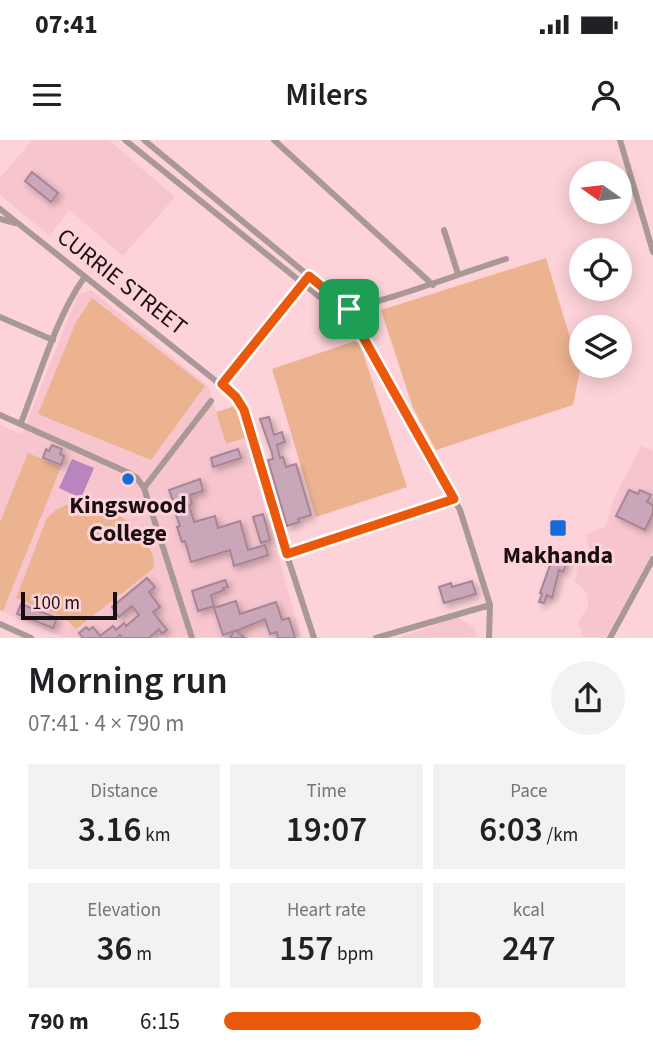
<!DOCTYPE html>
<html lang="en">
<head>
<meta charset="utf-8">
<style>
  :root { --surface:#fff; --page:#f2f2f2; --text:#202124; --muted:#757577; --accent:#ea580c }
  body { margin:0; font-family:"Source Sans 3",sans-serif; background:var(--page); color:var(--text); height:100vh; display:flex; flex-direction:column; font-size:26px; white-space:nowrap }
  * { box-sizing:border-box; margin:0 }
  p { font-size:23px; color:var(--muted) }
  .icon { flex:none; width:38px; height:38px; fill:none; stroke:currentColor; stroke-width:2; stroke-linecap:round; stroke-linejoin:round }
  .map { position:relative; height:498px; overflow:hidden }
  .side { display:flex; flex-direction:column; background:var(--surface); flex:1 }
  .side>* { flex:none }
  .needle { width:46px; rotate:284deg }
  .buttons { position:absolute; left:569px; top:21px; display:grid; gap:14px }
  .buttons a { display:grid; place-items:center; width:63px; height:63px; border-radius:50%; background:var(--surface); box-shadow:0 4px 18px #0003; font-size:35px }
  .scale { position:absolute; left:21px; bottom:18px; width:96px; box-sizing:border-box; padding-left:7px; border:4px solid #1b0e10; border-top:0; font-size:19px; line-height:24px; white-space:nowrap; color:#1b0e10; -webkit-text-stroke:5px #fdd3d9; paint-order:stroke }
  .pin { position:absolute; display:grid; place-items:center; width:60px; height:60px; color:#fff; margin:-30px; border-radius:14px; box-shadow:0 4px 10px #0006 }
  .round { display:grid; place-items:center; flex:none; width:74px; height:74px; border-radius:37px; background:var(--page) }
  .summary { display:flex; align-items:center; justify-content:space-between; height:119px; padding:0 28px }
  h1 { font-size:38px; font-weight:600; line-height:52px }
  .stats { display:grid; grid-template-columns:repeat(3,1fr); gap:10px; height:119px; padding:7px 28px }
  .stats div { display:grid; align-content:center; border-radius:0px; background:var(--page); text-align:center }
  .stats b { font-size:35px; font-weight:600 }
  .stats small { font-size:19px; font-weight:400 }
  .stats p { font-size:19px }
  ul { padding:0 28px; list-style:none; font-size:23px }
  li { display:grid; grid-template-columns:112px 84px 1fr; align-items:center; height:52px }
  li i { height:18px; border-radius:9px; background:var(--accent) }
  .status { display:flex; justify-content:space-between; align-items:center; height:49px; padding:0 35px; background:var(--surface); direction:ltr }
  .status svg { height:19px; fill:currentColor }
  header { display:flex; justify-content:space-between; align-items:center; height:91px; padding:0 28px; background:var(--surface); font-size:32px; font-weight:600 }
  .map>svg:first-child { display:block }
  .built { fill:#f7c5cd }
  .green { fill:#ecb391 }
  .water { fill:#b985be }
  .building { fill:#c9a6b8; stroke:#a78597; stroke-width:2; filter:url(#shadow) }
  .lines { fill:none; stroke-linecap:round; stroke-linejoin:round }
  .minor { stroke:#a99895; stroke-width:6 }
  .route-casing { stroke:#fff; stroke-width:14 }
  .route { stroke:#ea580c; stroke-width:9 }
  .poi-dot { fill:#166cd6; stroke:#fdd3d9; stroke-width:2.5 }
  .labels { text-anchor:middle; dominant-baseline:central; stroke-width:6; stroke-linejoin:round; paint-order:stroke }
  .street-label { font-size:24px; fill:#1b0e10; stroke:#fdd3d9 }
  .poi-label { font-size:24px; font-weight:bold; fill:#1b0e10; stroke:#fdd3d9 }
</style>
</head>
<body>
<div class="status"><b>07:41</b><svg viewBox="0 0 49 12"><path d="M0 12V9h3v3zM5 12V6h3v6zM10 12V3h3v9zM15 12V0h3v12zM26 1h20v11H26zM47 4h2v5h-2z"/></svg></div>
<header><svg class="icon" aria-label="menu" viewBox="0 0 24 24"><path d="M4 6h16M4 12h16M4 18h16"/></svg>Milers<svg class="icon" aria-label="person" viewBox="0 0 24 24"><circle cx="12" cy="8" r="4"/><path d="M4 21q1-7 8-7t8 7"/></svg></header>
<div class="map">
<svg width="653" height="498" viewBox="0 0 653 498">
  <defs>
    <filter id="shadow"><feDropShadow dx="3" dy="3" stdDeviation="3.5" flood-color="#0004"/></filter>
  </defs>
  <rect width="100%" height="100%" fill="#fdd3d9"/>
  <path class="built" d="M32 0H109L175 57 123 116 69 70 50 96 0 55V38Z
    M91 150 208 246 226 304 245 298 301 497H63L0 471V285L22 294 78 154Z
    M641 306 653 311V412L606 497H583L578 482 588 467 587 454 575 441 579 420 586 418 590 413 586 394 605 387 614 358Z
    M457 477 475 488 477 497 398 498Z"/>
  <path class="green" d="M546 118 580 231 573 265 436 310 413 268 381 170Z
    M92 158 205 246 151 320 38 274 76 182Z
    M355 201 360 204 407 347 316 377 272 229Z
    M235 266 245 298 226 304 216 272Z
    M28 313 61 327 3 471 0 470V382Z
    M70 363C106 365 132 376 149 408 153 416 156 421 153 429L76 489 62 476 16 458 47 378 57 369Z"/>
  <path class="water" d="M72 319 94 328 81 358 59 348Z"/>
  <path class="building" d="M32 32 58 53 51 62 25 41Z
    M269 277 274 295 282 292 285 302 277 305 280 318 283 317 286 327 296 324 311 375 298 379 299 382 287 386 268 320 273 319 272 313 260 279Z
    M52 305 62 309 60 314 64 316 61 325 43 318 46 309 49 311Z
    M238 309 241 318 213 327 211 318Z
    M200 339 203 351 190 355 192 364 189 365 194 382 215 376 218 388 240 381 248 410 265 405 268 415 234 426 230 410 191 422 185 401 182 402 177 387 180 386 176 375 178 374 169 350Z
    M629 350 638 354 640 350 651 355 647 362 653 365V373L645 390 616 376Z
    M263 374 270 400 261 403 253 377Z
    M558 410 567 413 565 421 567 422 563 432 559 430 552 458 547 455 544 463 539 462 542 454 540 453 553 417 556 418Z
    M147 438 155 447 149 452 160 467 153 472 167 490 162 494 159 489 149 498H122L120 495 117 498H83L79 493 86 487 89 490 93 487 100 496 113 486 116 490 124 483 126 486 139 475 132 466 119 477 112 467Z
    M225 440 228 447 223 448 224 450 211 455 214 466 198 471 192 451Z
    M472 441 476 454 444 463 439 447 451 443 452 447Z
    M236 461 240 474 276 462 282 480 289 478 295 498H278L277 492 270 494 265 479 236 491 245 498H230L234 491 223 495 214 468Z
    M21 464 57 478 53 488 17 474Z"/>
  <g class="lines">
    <path class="minor" d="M125 0 358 188
      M144 0 349 169 460 370 490 465 489 498
      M274 0 433 145
      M620 0 653 112
      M0 69 236 257 244 270 280 394 314 498
      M0 79 15 83
      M444 90 458 134
      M336 172C394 159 449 137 506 119
      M0 177 53 200
      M222 244 308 136
      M0 275 129 333 137 338 144 348 192 498
      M21 283C38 240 57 175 84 138
      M144 348 211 261
      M287 414 454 359
      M0 484 31 498
      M376 498 490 465
      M610 498 653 419"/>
  </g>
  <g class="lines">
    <defs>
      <path id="route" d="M309 136 349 169 358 188 454 359 287 414 244 270 236 257 222 244Z"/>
    </defs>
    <use href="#route" class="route-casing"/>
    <use href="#route" class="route"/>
  </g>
  <g class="poi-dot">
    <circle cx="128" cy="339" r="7"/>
    <rect x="549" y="379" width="18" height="18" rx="3.5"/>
  </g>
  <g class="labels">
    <g class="street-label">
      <text transform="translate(122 142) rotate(38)">CURRIE STREET</text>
    </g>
    <g class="poi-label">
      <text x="128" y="365">Kingswood<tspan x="128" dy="28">College</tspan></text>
      <text x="558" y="415">Makhanda</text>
    </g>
  </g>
</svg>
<div class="buttons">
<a><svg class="needle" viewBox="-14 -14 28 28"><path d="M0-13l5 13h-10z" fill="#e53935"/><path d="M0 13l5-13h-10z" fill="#757577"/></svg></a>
<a><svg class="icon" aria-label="locate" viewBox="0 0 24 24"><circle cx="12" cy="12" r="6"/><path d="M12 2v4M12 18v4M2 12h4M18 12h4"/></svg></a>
<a><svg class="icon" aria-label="layers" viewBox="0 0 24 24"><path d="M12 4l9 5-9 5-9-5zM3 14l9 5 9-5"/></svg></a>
</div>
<div class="scale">100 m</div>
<div class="pin" style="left:349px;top:169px;background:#1e9e55"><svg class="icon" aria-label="arrive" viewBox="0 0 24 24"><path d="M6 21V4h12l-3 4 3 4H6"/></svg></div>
</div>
<section class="side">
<div class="summary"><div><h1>Morning run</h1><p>07:41 · 4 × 790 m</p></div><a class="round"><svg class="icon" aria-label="share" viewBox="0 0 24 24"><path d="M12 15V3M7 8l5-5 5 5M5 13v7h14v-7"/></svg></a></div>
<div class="stats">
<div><p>Distance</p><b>3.16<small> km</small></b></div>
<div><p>Time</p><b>19:07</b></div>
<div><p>Pace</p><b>6:03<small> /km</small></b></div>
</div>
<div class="stats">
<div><p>Elevation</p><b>36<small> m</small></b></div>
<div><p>Heart rate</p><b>157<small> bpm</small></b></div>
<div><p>kcal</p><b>247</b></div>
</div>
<ul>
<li><b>790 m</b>6:15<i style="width:64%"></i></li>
</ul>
</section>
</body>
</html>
